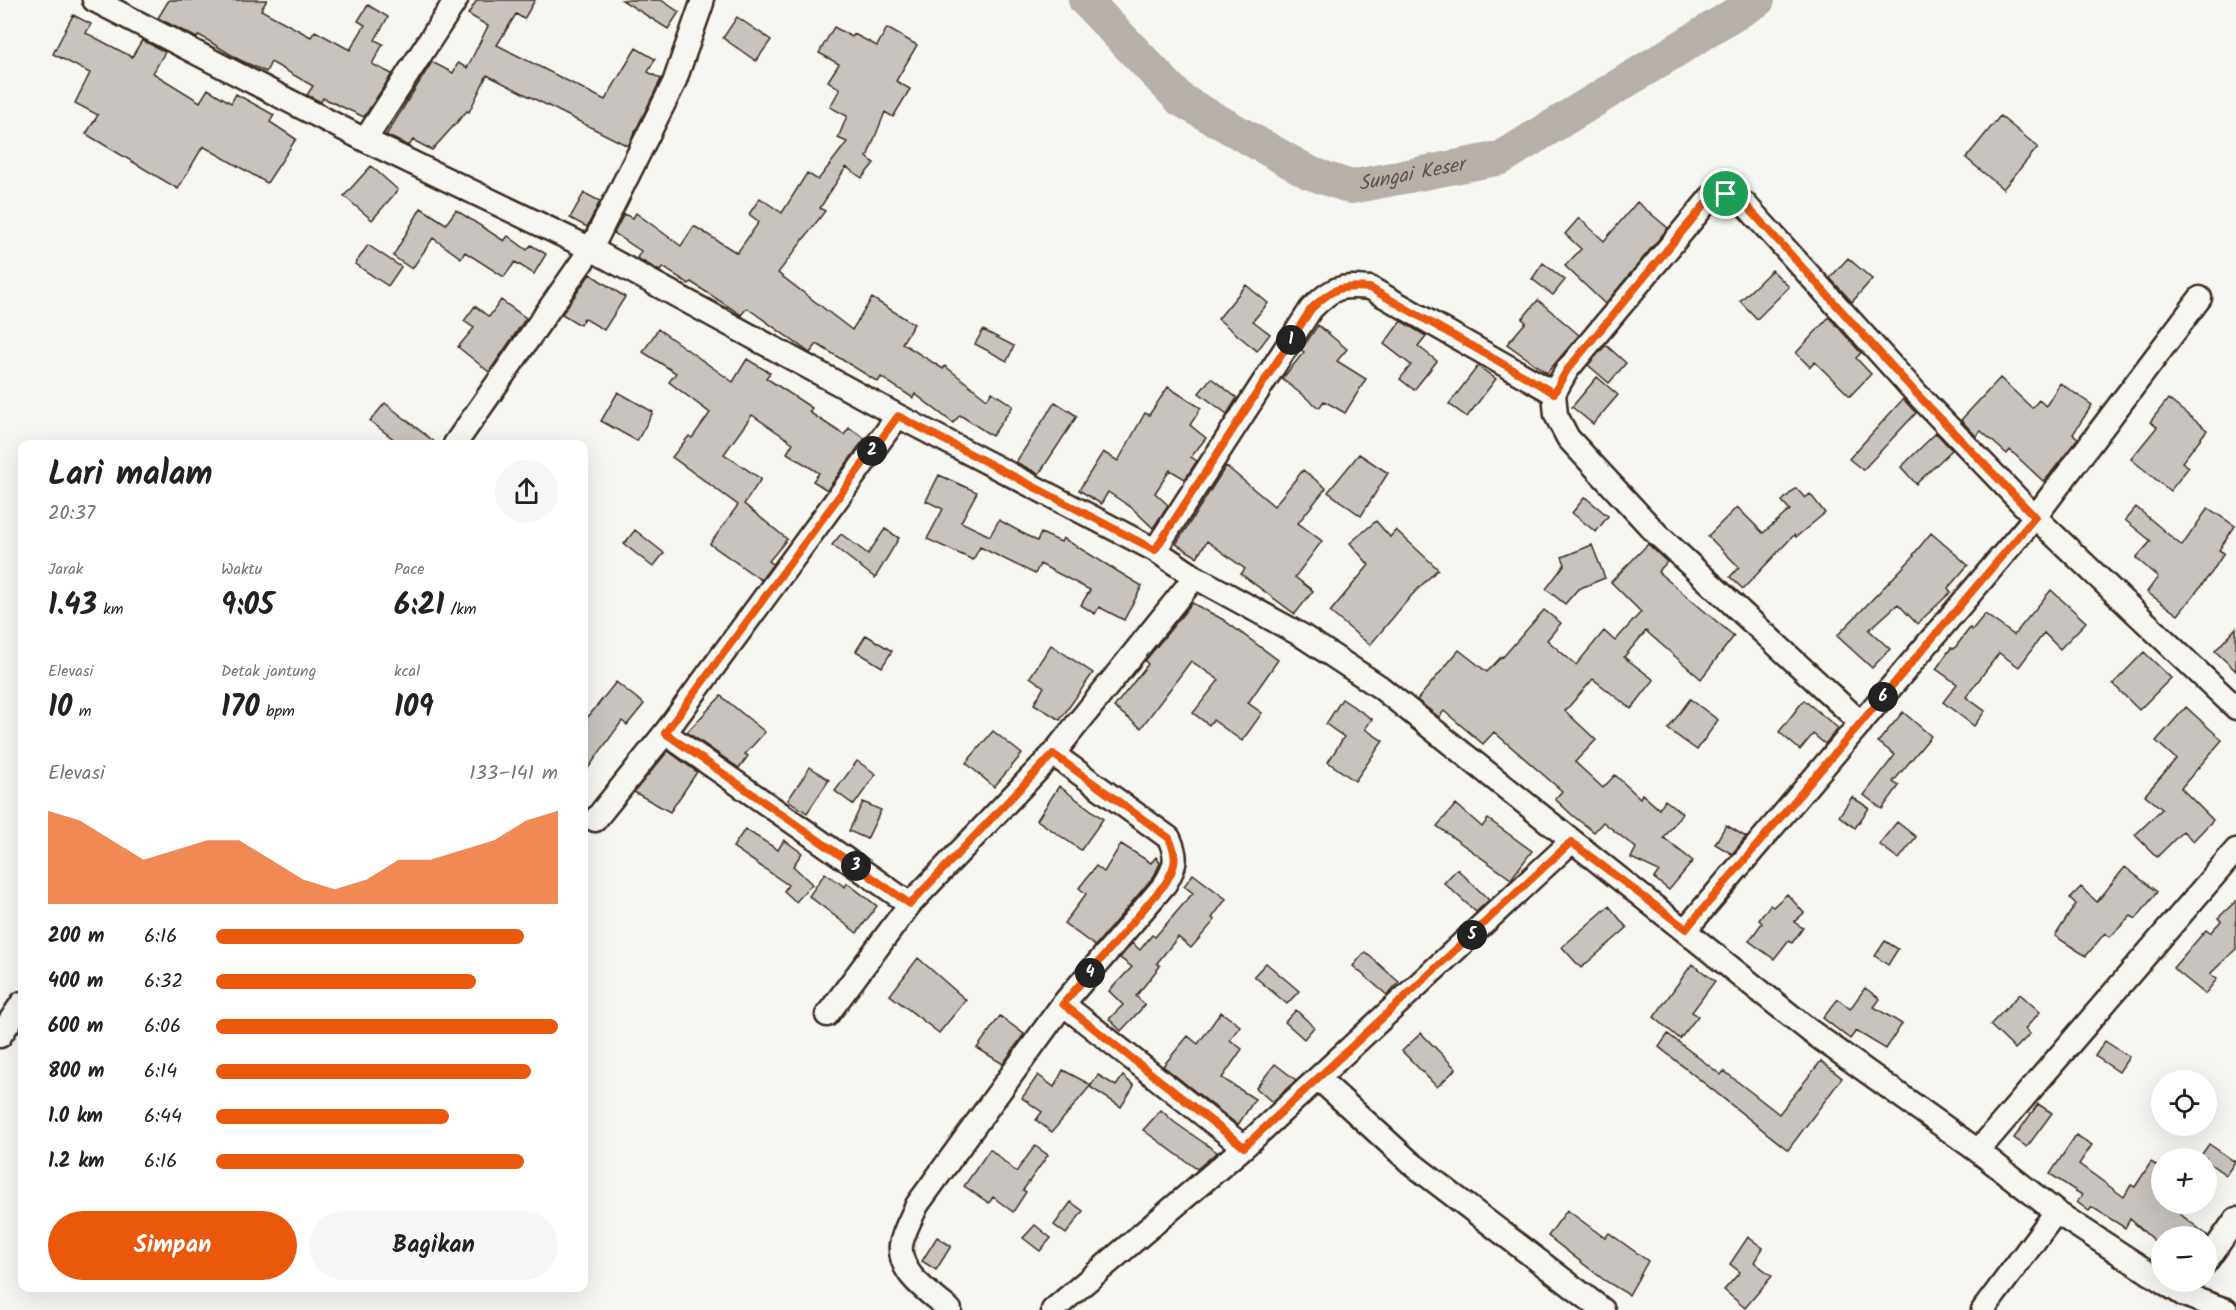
<!DOCTYPE html>
<html lang="id">
<head>
<meta charset="utf-8">
<style>
  :root { --surface:#fff; --page:#f6f6f6; --text:#222; --muted:#767676; --accent:#ea580c }
  body { margin:0; font-family:Kalam,sans-serif; background:var(--page); color:var(--text); height:100vh; display:flex; flex-direction:column; font-size:22px; white-space:nowrap }
  * { box-sizing:border-box; margin:0 }
  p { font-size:20px; color:var(--muted) }
  .icon { flex:none; width:33px; height:33px; fill:none; stroke:currentColor; stroke-width:2; stroke-linecap:round; stroke-linejoin:round }
  .map { position:relative; flex:1; overflow:hidden }
  .side { position:absolute; left:18px; top:440px; width:570px; height:852px; display:flex; flex-direction:column; background:var(--surface); border-radius:12px; box-shadow:0 6px 24px #0002 }
  .side>* { flex:none }
  .buttons { position:absolute; left:2151px; top:1070px; display:grid; gap:12px }
  .buttons a { display:grid; place-items:center; width:66px; height:66px; border-radius:50%; background:var(--surface); box-shadow:0 6px 24px #0002; font-size:30px }
  .pin { position:absolute; display:grid; place-items:center; width:51px; height:51px; color:#fff; margin:-26px; border:3px solid #fff; border-radius:50%; box-shadow:0 2px 6px #0007 }
  .km { position:absolute; width:30px; height:30px; margin:-15px; border-radius:50%; background:#222; color:#fff; font-size:16px; line-height:30px; text-align:center }
  .round { display:grid; place-items:center; flex:none; width:63px; height:63px; border-radius:32px; background:var(--page) }
  .head { display:flex; align-items:center; justify-content:space-between; height:102px; padding:0 30px }
  h1 { font-size:33px; font-weight:700; line-height:45px }
  .metrics { display:grid; grid-template-columns:repeat(3,1fr); gap:9px; height:102px; padding:6px 30px }
  .metrics div { display:grid; align-content:center }
  .metrics b { font-size:30px; font-weight:700 }
  .metrics small { font-size:16px; font-weight:400 }
  .metrics p { font-size:16px }
  .chart { height:168px; padding:12px 30px }
  .chart p { display:flex; justify-content:space-between }
  .chart svg { width:100%; height:108px; margin-top:6px; fill:var(--accent); opacity:.7 }
  .cta { display:flex; gap:12px; margin-top:auto; padding:12px 30px }
  .cta a { flex:1; height:69px; border-radius:36px; background:var(--accent); color:#fff; font-size:24px; font-weight:700; line-height:69px; text-align:center }
  .cta a+a { background:var(--page); color:var(--text) }
  ul { padding:0 30px; list-style:none; font-size:20px }
  li { display:grid; grid-template-columns:96px 72px 1fr; align-items:center; height:45px }
  li i { height:15px; border-radius:8px; background:var(--accent) }
  .map>svg:first-child { display:block }
  .lines { fill:none; stroke-linecap:round; stroke-linejoin:round }
  .river { stroke:#b6b0a9; stroke-width:34 }
  .building { fill:#c8c3be; stroke:#3b2a1e; stroke-width:1.5 }
  .street-casing { stroke:#3b2a1e; stroke-width:27 }
  .street { stroke:#f6f6f2; stroke-width:22 }
  .route-casing { stroke:#fff; stroke-width:12 }
  .route { stroke:#ea580c; stroke-width:8 }
  .labels { text-anchor:middle; dominant-baseline:central; stroke-width:4.5; stroke-linejoin:round; paint-order:stroke }
  .water-label { font-size:20px; font-style:italic; fill:#605248; stroke:#f6f6f2 }
</style>
</head>
<body>
<div class="map">
<svg width="2236" height="1310" viewBox="0 0 2236 1310">
  <rect width="100%" height="100%" fill="#f6f6f2"/>
  <filter id="ink" filterUnits="userSpaceOnUse"><feTurbulence type="fractalNoise" baseFrequency=".0167" numOctaves="2"/><feDisplacementMap in="SourceGraphic" scale="12" xChannelSelector="R" yChannelSelector="G"/><feConvolveMatrix kernelMatrix="1 2 1 2 8 2 1 2 1" color-interpolation-filters="sRGB"/></filter>
  <g filter="url(#ink)">
    <g class="lines">
      <path class="river" id="s1" d="M1085 0 1181 100 1310 173 1351 187 1501 158 1758 0"/>
    </g>
    <path class="building" d="M169 0H267L261 10 311 37 315 31 350 50 365 25 358 21 368 5 388 17 375 40 383 44 372 64 392 74 364 117 323 98 321 102 307 95 313 86 271 62 266 72 238 59 199 35 197 38 158 18Z
      M477 0H535L524 19 516 14 497 45 605 100 636 48 655 59 648 72 661 79 628 146 487 75 469 112 467 111 432 150 413 140 409 146 386 135 432 62 453 73 458 63 467 68 488 26 468 14Z
      M622 0H661L679 12 668 29Z
      M73 15 91 24 86 33 132 57 142 40 165 52 153 73 200 102 208 89 231 103 236 94 274 115 270 122 296 139 267 183 203 146 178 189 86 134 98 115 75 103 90 73 53 54Z
      M737 17 771 40 756 61 723 38Z
      M834 27 852 37 854 34 877 46 887 28 917 45 896 81 910 89 893 117 885 112 867 157 874 163 862 178 846 167 820 208 825 211 778 273 852 330 872 298 914 324 902 343 943 369 945 366 987 399 992 392 1013 406 992 436 960 415 953 423 915 394 913 398 881 377 878 382 817 344 810 353 747 308 741 315 691 282 689 284 663 267 660 271 637 258 641 251 614 233 624 214 633 218 636 213 681 246 694 226 737 253 759 222 749 214 760 198 782 213 807 173 818 180 847 142 838 138 847 116 830 107 840 89 828 81 839 64 819 53Z
      M2000 116 2038 147 2003 189 1966 158Z
      M371 166 398 190 372 220 344 196Z
      M584 193 600 201 587 227 570 218Z
      M1637 202 1668 228 1605 304 1565 266 1581 249 1565 234 1579 218 1604 241Z
      M421 208 446 224 456 210 504 241 508 236 527 250 531 245 546 254 534 274 515 262 504 277 465 252 461 258 433 238 412 269 393 256Z
      M368 245 401 267 388 286 355 264Z
      M1848 258 1872 279 1852 302 1830 278Z
      M1543 263 1565 280 1553 295 1532 279Z
      M1772 270 1789 287 1757 319 1740 301Z
      M590 274 625 297 604 330 584 318 580 325 562 314Z
      M1246 285 1268 303 1253 321 1270 334 1257 351 1218 319Z
      M501 300 526 318 489 372 458 347 474 328 464 321 475 306 489 317Z
      M1538 300 1579 335 1547 373 1507 344 1526 322 1522 319Z
      M1829 317 1861 353 1856 358 1871 374 1850 396 1815 362 1810 367 1796 353Z
      M1401 321 1426 336 1418 346 1437 361 1414 390 1400 379 1411 365 1384 344Z
      M1318 325 1347 349 1337 361 1366 379 1345 413 1324 401 1319 408 1282 379 1304 352 1301 350Z
      M658 329 733 382 747 359 770 373 766 378 812 408 809 412 844 435 849 428 865 438 827 490 813 481 819 473 787 453 793 443 752 415 724 454 761 479 744 504 787 539 769 561 773 564 761 580 710 544 738 505 672 457 689 436 692 438 710 413 669 382 676 373 643 352Z
      M983 330 1014 346 1007 361 975 344Z
      M1606 345 1626 363 1609 383 1588 365Z
      M1478 366 1496 379 1467 417 1449 404Z
      M1597 377 1618 395 1593 424 1572 407Z
      M1211 378 1237 398 1227 414 1199 393Z
      M2000 378 2032 408 2039 400 2046 406 2060 383 2092 405 2073 434 2078 438 2044 482 2010 450 2007 454 1981 431 1976 436 1961 420Z
      M1168 387 1201 408 1190 425 1206 438 1191 457 1197 461 1185 479 1170 470 1155 493 1168 505 1153 528 1132 508 1108 492 1101 504 1079 490 1103 452 1118 461 1145 413 1149 415Z
      M618 392 653 412 637 441 601 421Z
      M1903 399 1916 413 1863 470 1849 459Z
      M2168 399 2207 430 2182 462 2189 467 2170 491 2131 459 2157 427 2150 422Z
      M1055 402 1077 416 1039 474 1016 462Z
      M385 403 437 444H400L370 421Z
      M1936 433 1952 450 1916 484 1901 467Z
      M1359 454 1388 473 1361 516 1328 492Z
      M1226 466 1274 506 1303 470 1326 488 1298 523 1322 541 1295 577 1313 591 1295 614 1241 574 1245 569 1207 541 1197 557 1176 544Z
      M939 475 977 492 961 522 990 536 999 520 1037 541 1041 533 1061 542 1063 538 1142 586 1124 620 1099 607 1095 614 1081 605 1090 590 1040 564 1035 574 980 547 973 560 927 539 943 509 926 501Z
      M1796 488 1805 498 1810 494 1825 513 1796 537 1794 535 1743 589 1730 577 1739 567 1708 536 1737 507 1763 533 1790 510 1782 501Z
      M1585 497 1608 516 1596 532 1572 513Z
      M2136 507 2182 546 2208 508 2235 526 2219 550 2224 553 2212 572 2178 615 2147 592 2158 577 2136 558 2151 541 2125 520Z
      M1376 521 1390 537 1396 530 1438 569 1411 596 1370 645 1330 612 1369 565 1350 543Z
      M885 529 899 538 875 578 832 545 841 534 868 554Z
      M635 530 664 553 653 567 624 544Z
      M1931 533 1968 565 1948 588 1951 592 1917 624 1898 604 1869 630 1890 649 1872 668 1837 636 1914 556 1913 555Z
      M1648 544 1667 562 1658 572 1734 636 1701 679 1646 631 1624 657 1654 680 1631 709 1593 679 1565 711 1596 740 1575 762 1603 788 1615 775 1640 798 1642 794 1659 809 1665 800 1682 813 1664 838 1693 861 1669 890 1654 878 1659 871 1631 858 1636 848 1603 822 1594 832 1572 815 1555 799 1562 791 1494 732 1483 744 1444 711 1439 717 1417 700 1459 650 1487 672 1502 656 1503 657 1544 610 1561 623 1547 640 1576 665 1604 631 1615 641 1641 612 1611 582Z
      M1592 545 1605 578 1578 589 1565 604 1546 589 1565 564 1562 557Z
      M2051 590 2086 622 2060 649 2044 633 2019 667 1999 653 1966 697 1985 711 1974 726 1943 702 1957 684 1936 669 1951 648 1954 649 1970 628 1972 630 1985 614 2014 635Z
      M1192 603 1222 619 1278 660 1248 703 1262 713 1242 741 1213 720 1209 725 1193 713 1219 680 1191 661 1141 728 1114 707 1148 664 1145 661Z
      M2236 628V671L2215 651Z
      M866 635 892 651 882 667 856 651Z
      M1051 645 1093 673 1060 720 1034 704 1044 687 1030 677Z
      M2144 652 2171 678 2139 710 2113 684Z
      M616 682 644 704 627 725 622 721 584 774V722Z
      M721 696 765 732 745 754 748 756 739 768 687 732Z
      M1342 699 1372 719 1365 729 1383 741 1355 781 1328 762 1344 737 1326 724Z
      M1690 699 1718 720 1697 750 1668 729Z
      M1804 700 1838 728 1825 744 1813 734 1800 750 1779 732Z
      M2186 707 2222 740 2181 788 2213 820 2193 841 2183 831 2157 857 2135 835 2162 809 2145 795 2176 759 2156 741Z
      M1903 712 1931 736 1893 782 1899 786 1882 809 1864 795 1895 755 1878 742Z
      M993 731 1022 754 994 787 966 763Z
      M668 751 697 772 670 812 634 792Z
      M857 761 876 774 854 805 835 791Z
      M810 767 829 780 807 813 788 800Z
      M1059 786 1103 819 1081 850 1037 820Z
      M1852 797 1869 808 1855 828 1839 816Z
      M863 802 881 810 867 839 849 831Z
      M1456 804 1482 827 1488 819 1532 851 1511 879 1437 826Z
      M1897 822 1916 837 1899 859 1879 844Z
      M1726 825 1746 837 1732 854 1715 844Z
      M745 829 778 850 784 840 802 853 793 866 812 884 796 902 784 891 788 885 733 847Z
      M1121 844 1151 863 1156 857 1160 863 1154 876 1095 946 1064 923 1086 894 1079 888 1096 866 1104 872Z
      M2125 867 2157 892 2136 919 2131 916 2110 937 2105 933 2086 956 2055 936 2076 904 2070 898 2081 887 2097 902Z
      M1457 869 1489 900 1476 912 1444 883Z
      M825 873 845 887 847 883 877 906 857 933 809 896Z
      M1193 874 1226 899 1212 918 1215 920 1191 948 1178 937 1157 963 1160 966 1136 996 1145 1005 1121 1031 1109 1019 1123 1005 1109 991 1132 967 1120 958 1132 943 1140 950 1152 935 1155 937 1193 893 1184 886Z
      M1787 894 1804 913 1794 922 1803 928 1792 943 1788 941 1774 959 1749 941 1762 923 1759 920 1770 905 1773 907Z
      M2236 901V949L2210 974 2217 979 2205 994 2173 968 2206 930 2210 933 2221 921 2218 918Z
      M1609 906 1627 928 1581 968 1562 947Z
      M1885 941 1898 949 1888 965 1875 956Z
      M1365 952 1399 982 1387 995 1353 966Z
      M918 958 966 1000 939 1033 890 995Z
      M1266 963 1299 991 1287 1004 1254 976Z
      M1692 964 1715 981 1692 1012 1698 1016 1680 1039 1654 1017Z
      M1865 988 1880 999 1874 1007 1902 1024 1886 1049 1856 1031 1850 1039 1823 1018 1838 999 1850 1009Z
      M2020 994 2040 1012 2025 1029 2030 1034 2015 1049 1990 1025Z
      M1296 1010 1314 1027 1304 1039 1285 1022Z
      M1221 1012 1240 1026 1230 1040 1242 1049 1222 1078 1255 1099 1238 1125 1163 1066 1188 1036 1198 1044Z
      M1000 1016 1024 1034 1003 1064 977 1048Z
      M1421 1033 1456 1069 1437 1087 1402 1051Z
      M1668 1034 1721 1075 1724 1071 1779 1114 1821 1061 1842 1078 1788 1150 1659 1047Z
      M2105 1041 2129 1057 2119 1072 2095 1056Z
      M1275 1064 1296 1080 1272 1102 1256 1088Z
      M1063 1070 1091 1085 1052 1132 1036 1120 1042 1112 1022 1098 1038 1075 1054 1087Z
      M1098 1075 1116 1086 1123 1076 1134 1086 1121 1107 1090 1087Z
      M2038 1104 2052 1113 2027 1147 2014 1138Z
      M1161 1110 1174 1122 1217 1152 1197 1169 1143 1130Z
      M2076 1135 2092 1145 2079 1164 2124 1197 2131 1185 2135 1187 2151 1162 2162 1169V1203H2166L2208 1236H2162V1248L2130 1219 2125 1228 2092 1207 2089 1211 2077 1202 2082 1195 2050 1174Z
      M2209 1144 2235 1162 2226 1175 2206 1161V1158L2200 1157Z
      M1035 1146 1048 1155 1023 1190 1026 1192 1013 1212 993 1197 989 1203 964 1186 990 1149 1016 1172Z
      M1071 1202 1083 1211 1066 1234 1054 1225Z
      M1567 1210 1605 1238 1609 1233 1648 1261 1629 1295 1604 1280 1548 1236Z
      M1035 1225 1051 1238 1040 1251 1023 1238Z
      M937 1237 951 1246 936 1270 922 1261Z
      M1748 1237 1763 1248 1754 1262 1772 1276 1745 1308 1724 1290 1740 1272 1730 1264Z"/>
    <g class="lines">
      <defs>
        <path id="street" d="M94 0 365 140 591 249 898 416 1155 550 1195 577 1301 635 1380 687 1810 1031 1978 1151 2056 1212
          M365 140 456 0
          M455 444 591 249 674 83 702 3
          M1155 550 1311 309C1333 287 1340 285 1370 288L1554 393
          M1861 723 1657 534 1568 438 1556 415 1554 393 1567 370 1711 197 1726 193 1744 203 1916 393 2035 517 2200 298
          M665 733 910 904
          M595 820 665 733 898 416
          M1686 929 2035 517 2236 708
          M1063 1004 1244 1147
          M827 1015 910 904 1053 754 1195 577
          M0 1036 22 1003
          M1318 1078 1411 1163 1603 1310
          M1978 1151 2236 850
          M2206 1262 2236 1219
          M2162 1281 2184 1295 2226 1310
          M950 1310C930 1293 898 1274 901 1245 903 1232 912 1217 917 1205L1063 1004 1165 884C1176 866 1178 857 1169 838L1053 754
          M1053 1310 1244 1147 1571 842
          M1983 1310 2056 1212 2162 1281"/>
      </defs>
      <use href="#street" class="street-casing"/>
      <use href="#street" class="street"/>
    </g>
  </g>
  <g class="lines" filter="url(#ink)">
    <defs>
      <path id="route" d="M1726 194 1744 203 1916 393 2035 517 1686 929 1571 842 1244 1147 1063 1004 1165 884C1176 866 1178 857 1169 838L1053 754 910 904 665 733 898 416 1155 550 1311 309C1333 288 1340 285 1370 288L1554 393 1567 370 1711 197Z"/>
    </defs>
    <use href="#route" class="route-casing"/>
    <use href="#route" class="route"/>
  </g>
  <g class="labels">
    <g class="water-label">
      <text stroke="none"><textPath href="#s1" startOffset="392">Sungai Keser</textPath></text>
    </g>
  </g>
</svg>
<div class="buttons">
<a><svg class="icon" aria-label="locate" viewBox="0 0 24 24"><circle cx="12" cy="12" r="6"/><path d="M12 2v4M12 18v4M2 12h4M18 12h4"/></svg></a>
<a>+</a>
<a>−</a>
</div>
<div class="pin" style="left:1726px;top:194px;background:#1e9e55"><svg class="icon" aria-label="arrive" viewBox="0 0 24 24"><path d="M6 21V4h12l-3 4 3 4H6"/></svg></div>
<b class="km" style="left:1291px;top:340px">1</b>
<b class="km" style="left:872px;top:451px">2</b>
<b class="km" style="left:856px;top:866px">3</b>
<b class="km" style="left:1090px;top:973px">4</b>
<b class="km" style="left:1472px;top:935px">5</b>
<b class="km" style="left:1883px;top:697px">6</b>
<section class="side">
<div class="head"><div><h1>Lari malam</h1><p>20:37</p></div><a class="round"><svg class="icon" aria-label="share" viewBox="0 0 24 24"><path d="M12 15V3M7 8l5-5 5 5M5 13v7h14v-7"/></svg></a></div>
<div class="metrics">
<div><p>Jarak</p><b>1.43<small> km</small></b></div>
<div><p>Waktu</p><b>9:05</b></div>
<div><p>Pace</p><b>6:21<small> /km</small></b></div>
</div>
<div class="metrics">
<div><p>Elevasi</p><b>10<small> m</small></b></div>
<div><p>Detak jantung</p><b>170<small> bpm</small></b></div>
<div><p>kcal</p><b>109</b></div>
</div>
<div class="chart"><p><span>Elevasi</span>133–141 m</p>
<svg viewBox="0 0 160 44" preserveAspectRatio="none"><path d="M0 44V6L10 10L20 18L30 26L40 22L50 18L60 18L70 26L80 34L90 38L100 34L110 26L120 26L130 22L140 18L150 10L160 6V44z"/></svg>
</div>
<ul>
<li><b>200 m</b>6:16<i style="width:90%"></i></li>
<li><b>400 m</b>6:32<i style="width:76%"></i></li>
<li><b>600 m</b>6:06<i style="width:100%"></i></li>
<li><b>800 m</b>6:14<i style="width:92%"></i></li>
<li><b>1.0 km</b>6:44<i style="width:68%"></i></li>
<li><b>1.2 km</b>6:16<i style="width:90%"></i></li>
</ul>
<div class="cta"><a>Simpan</a><a>Bagikan</a></div>
</section>
</div>
</body>
</html>
